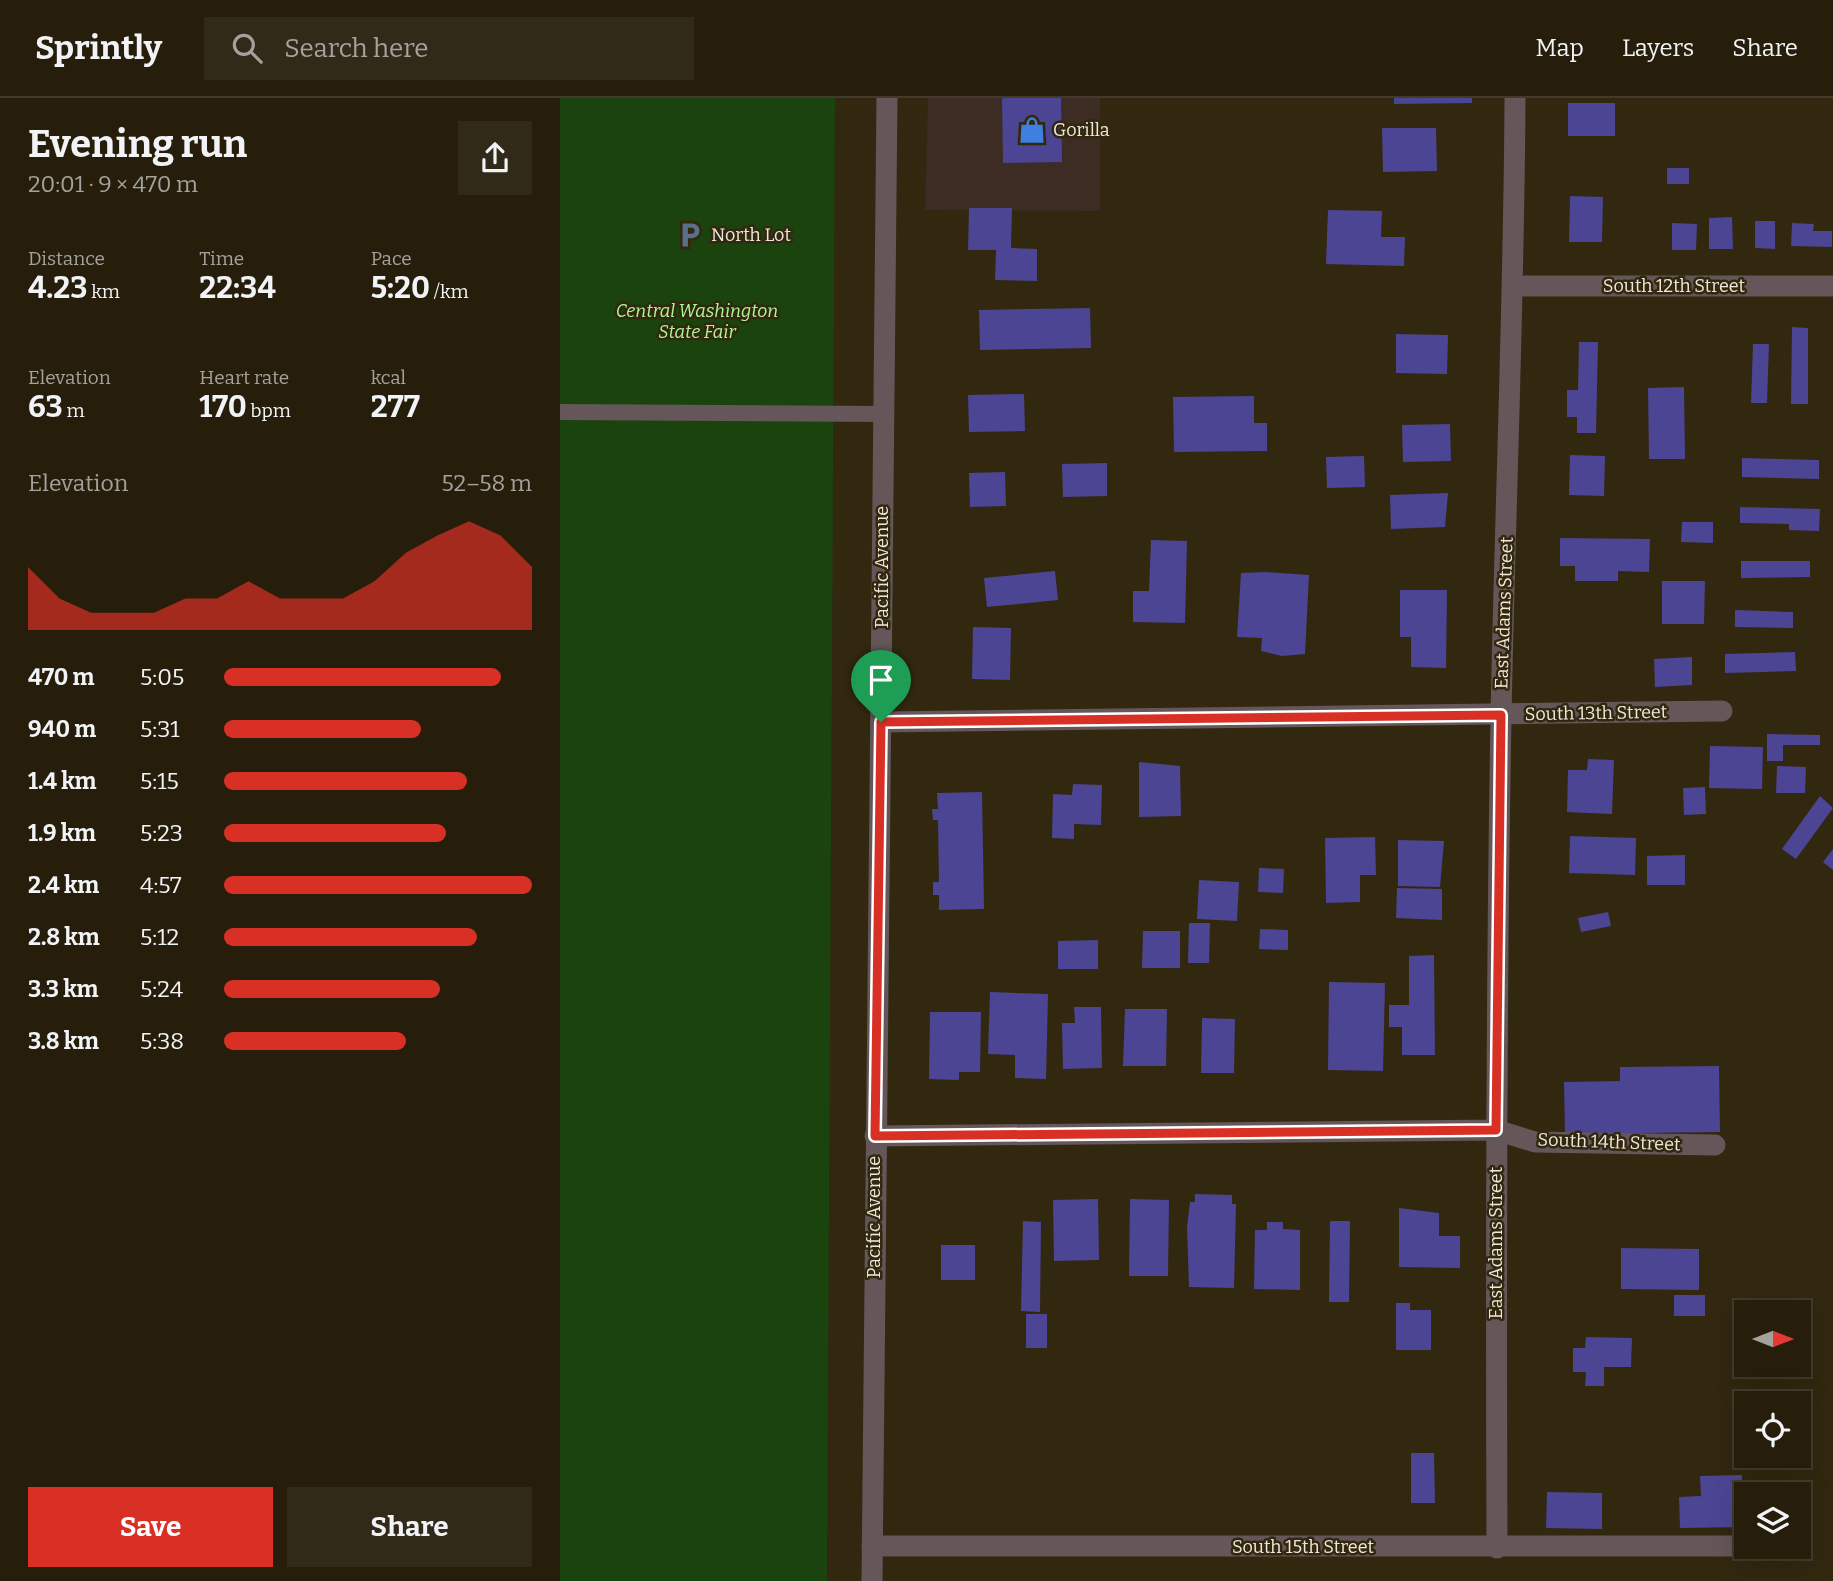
<!DOCTYPE html>
<html lang="en">
<head>
<meta charset="utf-8">
<style>
  :root { --surface:#261d0b; --page:#322a19; --text:#f1f3f6; --muted:#a4a29d; --line:#423b2c; --accent:#d93025 }
  body { margin:0; font-family:Bitter,serif; background:var(--page); color:var(--text); height:100vh; display:flex; flex-direction:column; font-size:26px; white-space:nowrap }
  * { box-sizing:border-box; margin:0 }
  p { font-size:23px; color:var(--muted) }
  .icon { flex:none; width:38px; height:38px; fill:none; stroke:currentColor; stroke-width:2; stroke-linecap:round; stroke-linejoin:round }
  .map { position:relative; flex:1; overflow:hidden }
  .sheet { display:flex; flex-direction:column; background:var(--surface); width:560px }
  .sheet>* { flex:none }
  .needle { width:46px; rotate:90deg }
  .controls { position:absolute; left:1174px; top:1202px; display:grid; gap:14px }
  .controls a { display:grid; place-items:center; width:77px; height:77px; border-radius:0px; background:var(--surface); box-shadow:0 7px 28px #0002,0 0 0 2px var(--line); font-size:35px }
  .pin { position:absolute; display:grid; place-items:center; width:60px; height:60px; color:#fff; margin:-72px -30px; border-radius:50% 50% 50% 0; rotate:-45deg; box-shadow:0 0 7px #0007 }
  .pin .icon { rotate:45deg }
  .round { display:grid; place-items:center; flex:none; width:74px; height:74px; border-radius:0px; background:var(--page) }
  .headline { display:flex; align-items:center; justify-content:space-between; height:119px; padding:0 28px }
  h1 { font-size:38px; font-weight:700; line-height:52px }
  .metrics { display:grid; grid-template-columns:repeat(3,1fr); gap:10px; height:119px; padding:7px 28px }
  .metrics div { display:grid; align-content:center }
  .metrics b { font-size:30px; font-weight:700 }
  .metrics small { font-size:19px; font-weight:400 }
  .metrics p { font-size:19px }
  .chart { height:196px; padding:14px 28px }
  .chart p { display:flex; justify-content:space-between }
  .chart svg { width:100%; height:126px; margin-top:7px; fill:var(--accent); opacity:.7 }
  .cta { display:flex; gap:14px; margin-top:auto; padding:14px 28px }
  .cta a { flex:1; height:80px; border-radius:0px; background:var(--accent); color:#fff; font-size:28px; font-weight:700; line-height:80px; text-align:center }
  .cta a+a { background:var(--page); color:var(--text) }
  ul { padding:0 28px; list-style:none; font-size:23px }
  li { display:grid; grid-template-columns:112px 84px 1fr; align-items:center; height:52px }
  li i { height:18px; border-radius:9px; background:var(--accent) }
  header { display:flex; align-items:center; gap:42px; box-sizing:border-box; height:98px; padding:0 35px; background:var(--surface); border-bottom:2px solid var(--line) }
  header strong { font-size:33px }
  nav { display:flex; gap:38px; margin-inline-start:auto; font-size:24px }
  .search { width:490px; height:63px; background:var(--page); display:flex; align-items:center; gap:18px; box-sizing:border-box; padding:0 24px; border-radius:0px; color:var(--muted); font-size:26px }
  main { display:flex; flex:1; min-height:0 }
  .map>svg:first-child { display:block }
  .commercial { fill:#3d2c23 }
  .green { fill:#1b430e }
  .building { fill:#4c4593 }
  .lines { fill:none; stroke-linecap:round; stroke-linejoin:round }
  .service { stroke:#645659; stroke-width:16 }
  .minor { stroke:#645659; stroke-width:21 }
  .tertiary { stroke:#645659; stroke-width:21 }
  .route-casing { stroke:#fff; stroke-width:14 }
  .route { stroke:#d93025; stroke-width:9 }
  .labels { text-anchor:middle; dominant-baseline:central; stroke-width:5; stroke-linejoin:round; paint-order:stroke }
  .poi-label { font-size:18px; fill:#efe8da; stroke:#32270f; text-anchor:start }
  .street-label { font-size:18px; fill:#efe8da; stroke:#32270f }
  .park-label { font-size:18px; font-style:italic; fill:#abfb95; stroke:#32270f }
</style>
</head>
<body>
<header>
<strong>Sprintly</strong>
<div class="search"><svg class="icon" aria-label="search" viewBox="0 0 24 24"><circle cx="10" cy="10" r="6"/><path d="M15 15l6 6"/></svg>Search here</div>
<nav><a>Map</a><a>Layers</a><a>Share</a></nav>
</header>
<main>
<section class="sheet">
<div class="headline"><div><h1>Evening run</h1><p>20:01 · 9 × 470 m</p></div><a class="round"><svg class="icon" aria-label="share" viewBox="0 0 24 24"><path d="M12 15V3M7 8l5-5 5 5M5 13v7h14v-7"/></svg></a></div>
<div class="metrics">
<div><p>Distance</p><b>4.23<small> km</small></b></div>
<div><p>Time</p><b>22:34</b></div>
<div><p>Pace</p><b>5:20<small> /km</small></b></div>
</div>
<div class="metrics">
<div><p>Elevation</p><b>63<small> m</small></b></div>
<div><p>Heart rate</p><b>170<small> bpm</small></b></div>
<div><p>kcal</p><b>277</b></div>
</div>
<div class="chart"><p><span>Elevation</span>52–58 m</p>
<svg viewBox="0 0 160 44" preserveAspectRatio="none"><path d="M0 44V22L10 33L20 38L30 38L40 38L50 33L60 33L70 27L80 33L90 33L100 33L110 27L120 17L130 11L140 6L150 11L160 22V44z"/></svg>
</div>
<ul>
<li><b>470 m</b>5:05<i style="width:90%"></i></li>
<li><b>940 m</b>5:31<i style="width:64%"></i></li>
<li><b>1.4 km</b>5:15<i style="width:79%"></i></li>
<li><b>1.9 km</b>5:23<i style="width:72%"></i></li>
<li><b>2.4 km</b>4:57<i style="width:100%"></i></li>
<li><b>2.8 km</b>5:12<i style="width:82%"></i></li>
<li><b>3.3 km</b>5:24<i style="width:70%"></i></li>
<li><b>3.8 km</b>5:38<i style="width:59%"></i></li>
</ul>
<div class="cta"><a>Save</a><a>Share</a></div>
</section>
<div class="map">
<svg width="1273" height="1483" viewBox="0 0 1273 1483">
  <rect width="100%" height="100%" fill="#32270f"/>
  <path class="commercial" d="M368 0H540V113L365 112Z"/>
  <path class="green" d="M0 0H275L267 1483H0Z"/>
  <path class="building" d="M442 0H501L502 64 443 65Z
    M834 0H912V5L834 6Z
    M1008 5H1055V38H1008Z
    M822 30H876L877 73 823 74Z
    M1107 70H1129V86H1107Z
    M1010 98 1043 99 1042 144H1009Z
    M409 110H452L451 150 477 151V183L435 182 436 152H408Z
    M768 112 822 113 821 139H845L844 168 766 166Z
    M1172 119 1173 151H1149V120Z
    M1195 123H1215V151L1195 150Z
    M1112 125 1137 126 1136 152H1112Z
    M1232 125 1254 126 1253 133H1272V149L1231 148Z
    M530 210 531 250 420 252 419 212Z
    M1232 229 1248 230V306H1231Z
    M836 236 888 237 887 276 836 275Z
    M1019 244H1038L1036 335H1017V319H1007V292H1018Z
    M1193 246H1209L1207 305H1191Z
    M1124 289 1125 361H1089L1088 290Z
    M464 296 465 333 409 334 408 297Z
    M694 298V325H707V353L614 354 613 299Z
    M890 326 891 363 843 364 842 327Z
    M1010 357 1045 358 1044 398 1009 397Z
    M804 358 805 389 767 390 766 359Z
    M1182 360 1259 362V381L1182 379Z
    M547 365V398L503 399 502 366Z
    M445 374 446 408 410 409 409 375Z
    M888 395 885 429 831 431 830 397Z
    M1180 409 1260 411 1259 433 1229 432V426L1180 425Z
    M1122 424H1153V445L1121 444Z
    M1000 440 1090 441 1089 474 1058 473V483H1015V468H1000Z
    M591 442 627 443 625 525 573 524V493H589Z
    M1181 463H1250V479L1181 480Z
    M495 473 498 502 427 509 424 480Z
    M705 474 749 477 745 556 722 558 701 553 702 540 677 539 681 475Z
    M1102 483H1145L1144 526H1102Z
    M840 492H887L886 570 851 569V539H840Z
    M1175 512 1233 514V530L1175 529Z
    M413 529 451 530 450 582 412 581Z
    M1235 554 1236 573 1165 575V556Z
    M1132 559V587L1095 589 1094 561Z
    M1207 636 1260 637V647H1223V663H1207Z
    M1150 648 1203 649 1202 691 1149 690Z
    M1028 661 1054 662 1052 716 1007 714 1008 672H1027Z
    M579 664 620 668 621 718 579 719Z
    M1217 668 1246 669 1245 695H1216Z
    M513 686 542 687 541 727 514 726V741L492 740 493 696 512 697Z
    M1145 689 1146 716 1124 717 1123 690Z
    M422 694 424 811 379 812V797H373V784H379L378 722H373L372 711H378L377 695Z
    M1260 698 1273 710 1236 761 1222 751Z
    M1010 738 1076 740 1075 777 1009 775Z
    M815 739 816 777H800V804L766 805 765 740Z
    M838 742 884 743 880 789 838 788Z
    M1273 751V772L1263 764Z
    M1125 757V787H1087V758Z
    M699 770 724 771 723 795 698 794Z
    M639 782 679 784 677 823 637 821Z
    M837 790 882 791V822L836 820Z
    M1048 814 1051 828 1021 834 1018 820Z
    M629 825H650L649 865H628Z
    M700 831 728 832V852L699 851Z
    M583 833H620V870H582Z
    M538 842V871H498V843Z
    M874 857 875 957H842V929H829V907H849V858Z
    M769 884 825 885 823 973 768 972Z
    M430 894 488 896 486 981 455 980V957L428 956Z
    M514 909H541L542 970 503 971 502 925H515Z
    M565 911H607L606 968H563Z
    M370 914H421L420 974H399V982L369 981Z
    M642 920 675 921 674 975H641Z
    M1159 968 1160 1034 1005 1036 1004 984 1060 983V969Z
    M635 1096 672 1097V1106H676L674 1190 629 1189 627 1129 630 1104H635Z
    M538 1101 539 1162 494 1163 493 1102Z
    M570 1101 609 1102 608 1178H569Z
    M839 1110 879 1115V1138H900V1170L839 1169Z
    M463 1123 481 1124 480 1214 461 1213Z
    M770 1123H790L789 1204H769Z
    M707 1124H723V1131L740 1132V1192L694 1191 695 1132H707Z
    M381 1147H415V1182H381Z
    M1061 1150 1139 1151V1192L1061 1191Z
    M1114 1197H1145V1218H1114Z
    M836 1205H850V1212H871V1252H836Z
    M466 1216H487V1250H466Z
    M1026 1239 1072 1240 1071 1269H1044V1288H1025L1026 1274H1013V1250H1025Z
    M851 1355H874L875 1405H851Z
    M1182 1377 1183 1429 1120 1430 1119 1399 1141 1398 1140 1378Z
    M987 1394 1042 1395V1431L986 1430Z"/>
  <g class="lines">
    <path class="service" d="M0 314 324 316"/>
    <path class="minor" d="M954 188H1273
      M321 624 1162 613
      M315 1038 936 1032 975 1044 1155 1047
      M312 1448H1174
      M937 1450C936 1173 936 896 941 619 945 413 954 207 955 0"/>
    <path class="tertiary" d="M312 1483 327 0"/>
  </g>
  <g class="lines">
    <defs>
      <path id="route" d="M941 617 936 1032 315 1038 321 624Z"/>
    </defs>
    <use href="#route" class="route-casing"/>
    <use href="#route" class="route"/>
  </g>
  <defs>
    <symbol id="shop-bare" viewBox="-9 -9 18 18"><path d="M-5-2.5h2.3a2.7 3.5 0 0 1 5.4 0H5L5.5 6h-11ZM-1.5-2.5h3a1.5 2.3 0 0 0-3 0Z" fill="#3f7fe0" stroke="#32270f" stroke-width="2.5" paint-order="stroke"/></symbol>
    <symbol id="parking-bare" viewBox="-9 -9 18 18"><path d="M-3.5-5.5H1a3.5 3.5 0 0 1 0 7H-1V5.5H-3.5ZM-1-3.4V-.6H.8a1.4 1.4 0 0 0 0-2.8Z" fill="#5c6f8a" stroke="#32270f" stroke-width="2.5" paint-order="stroke"/></symbol>
  </defs>
  <g fill-rule="evenodd">
    <use href="#shop-bare" x="453" y="13" width="38" height="38"/>
    <use href="#parking-bare" x="111" y="118" width="38" height="38"/>
  </g>
  <g class="labels">
    <g class="poi-label">
      <text x="493" y="32">Gorilla</text>
      <text x="151" y="137">North Lot</text>
    </g>
    <g class="street-label">
      <text x="1114" y="188">South 12th Street</text>
      <text transform="translate(322 469) rotate(-90)">Pacific Avenue</text>
      <text transform="translate(944 515) rotate(-88)">East Adams Street</text>
      <text transform="translate(1036 615) rotate(-1)">South 13th Street</text>
      <text transform="translate(1049 1044) rotate(2)">South 14th Street</text>
      <text transform="translate(314 1119) rotate(-90)">Pacific Avenue</text>
      <text transform="translate(936 1145) rotate(-90)">East Adams Street</text>
      <text x="743" y="1449">South 15th Street</text>
    </g>
    <g class="park-label">
      <text x="137" y="213">Central Washington<tspan x="137" dy="21">State Fair</tspan></text>
    </g>
  </g>
</svg>
<div class="controls">
<a><svg class="needle" viewBox="-14 -14 28 28"><path d="M0-13l5 13h-10z" fill="#e53935"/><path d="M0 13l5-13h-10z" fill="#a4a29d"/></svg></a>
<a><svg class="icon" aria-label="locate" viewBox="0 0 24 24"><circle cx="12" cy="12" r="6"/><path d="M12 2v4M12 18v4M2 12h4M18 12h4"/></svg></a>
<a><svg class="icon" aria-label="layers" viewBox="0 0 24 24"><path d="M12 4l9 5-9 5-9-5zM3 14l9 5 9-5"/></svg></a>
</div>
<div class="pin" style="left:321px;top:624px;background:#1e9e55"><svg class="icon" aria-label="arrive" viewBox="0 0 24 24"><path d="M6 21V4h12l-3 4 3 4H6"/></svg></div>
</div>
</main>
</body>
</html>
